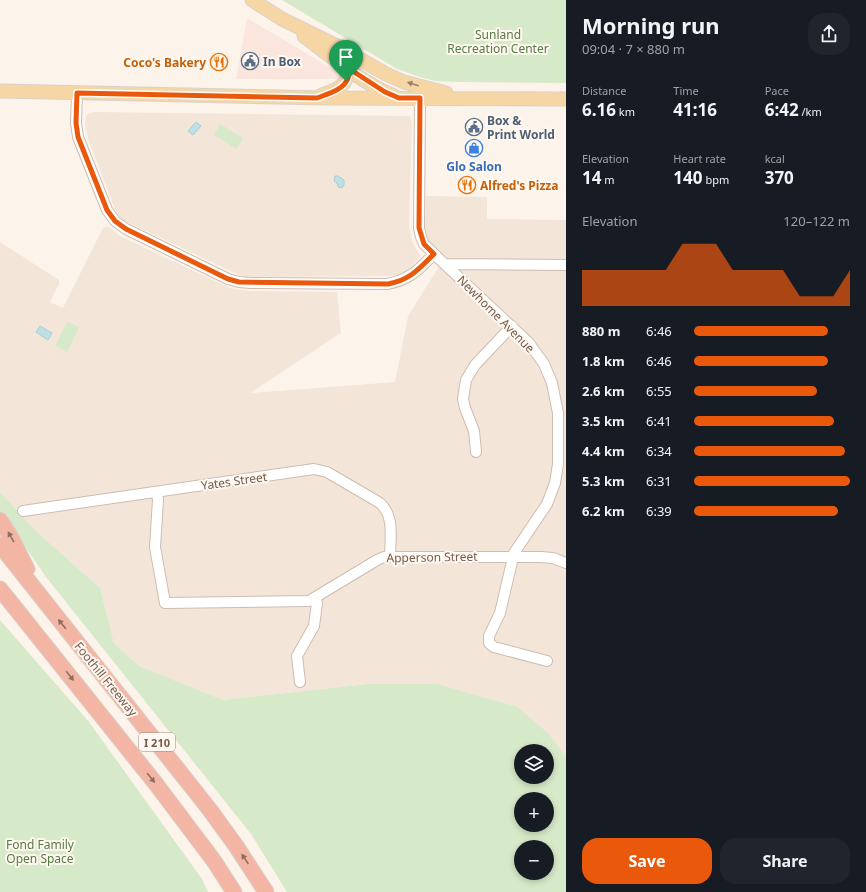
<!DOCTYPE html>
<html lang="en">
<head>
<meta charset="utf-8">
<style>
  :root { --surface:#171b24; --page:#20242c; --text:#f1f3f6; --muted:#9ea1a6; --accent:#ea580c }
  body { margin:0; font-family:"Noto Sans",sans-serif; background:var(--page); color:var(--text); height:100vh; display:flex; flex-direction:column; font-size:15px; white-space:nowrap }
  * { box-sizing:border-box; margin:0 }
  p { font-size:13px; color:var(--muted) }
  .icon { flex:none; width:22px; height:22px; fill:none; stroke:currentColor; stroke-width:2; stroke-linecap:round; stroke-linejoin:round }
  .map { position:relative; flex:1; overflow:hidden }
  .side { display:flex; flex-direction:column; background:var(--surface); width:300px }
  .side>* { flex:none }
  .controls { position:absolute; left:514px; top:744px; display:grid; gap:8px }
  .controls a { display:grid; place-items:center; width:40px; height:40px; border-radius:50%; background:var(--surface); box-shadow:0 2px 6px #0003; font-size:20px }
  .pin { position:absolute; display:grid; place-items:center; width:34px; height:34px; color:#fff; margin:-41px -17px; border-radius:50% 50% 50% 0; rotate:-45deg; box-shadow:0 0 4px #0007 }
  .pin .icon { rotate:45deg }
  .round { display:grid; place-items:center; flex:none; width:42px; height:42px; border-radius:16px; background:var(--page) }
  .head { display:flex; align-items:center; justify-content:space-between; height:68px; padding:0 16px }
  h1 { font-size:22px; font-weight:700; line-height:30px }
  .stats { display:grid; grid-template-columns:repeat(3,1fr); gap:6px; height:68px; padding:4px 16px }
  .stats div { display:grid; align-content:center }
  .stats b { font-size:17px; font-weight:700 }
  .stats small { font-size:11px; font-weight:400 }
  .stats p { font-size:11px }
  .chart { height:112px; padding:8px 16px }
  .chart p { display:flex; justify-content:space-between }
  .chart svg { width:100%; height:72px; margin-top:4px; fill:var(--accent); opacity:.7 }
  .button { display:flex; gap:8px; margin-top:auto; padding:8px 16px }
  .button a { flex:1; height:46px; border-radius:16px; background:var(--accent); color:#fff; font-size:16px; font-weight:700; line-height:46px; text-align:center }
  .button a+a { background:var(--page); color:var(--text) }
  ul { padding:0 16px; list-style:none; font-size:13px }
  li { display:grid; grid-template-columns:64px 48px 1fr; align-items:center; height:30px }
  li i { height:10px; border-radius:5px; background:var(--accent) }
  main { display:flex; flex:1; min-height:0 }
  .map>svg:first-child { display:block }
  .residential { fill:#f3e6d8 }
  .commercial { fill:#fbe6de }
  .green { fill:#d6e9c8; fill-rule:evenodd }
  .water { fill:#bee0e5; stroke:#a5d0d6 }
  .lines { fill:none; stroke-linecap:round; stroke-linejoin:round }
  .minor-casing { stroke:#cebcb0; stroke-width:12 }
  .major-casing { stroke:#d9d1cd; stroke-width:15 }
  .highway-casing { stroke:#d9d1cd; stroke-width:17 }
  .minor { stroke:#fff; stroke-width:10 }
  .major { stroke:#f7d6a6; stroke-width:13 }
  .highway { stroke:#f3b6a4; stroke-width:15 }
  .oneway { fill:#9d8068 }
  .oneway2 { fill:#8f6d5f }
  .route-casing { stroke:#fff; stroke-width:8 }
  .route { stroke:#ea580c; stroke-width:5 }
  .labels { text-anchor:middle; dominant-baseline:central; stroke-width:4; stroke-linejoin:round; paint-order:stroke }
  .shield { fill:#fef8f0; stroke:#9f8a7f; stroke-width:1 }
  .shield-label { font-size:11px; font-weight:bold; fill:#765b4e }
  .park-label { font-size:12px; fill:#577b46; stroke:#fef8f0 }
  .service-label { font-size:12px; font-weight:bold; fill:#4e5e75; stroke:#fef8f0; text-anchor:start }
  .food-label { font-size:12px; font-weight:bold; fill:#c56008; stroke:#fef8f0; text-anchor:end }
  .shop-label { font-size:12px; font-weight:bold; fill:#366cbe; stroke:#fef8f0 }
  .street-label { font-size:12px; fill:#765b4e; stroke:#fef8f0 }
</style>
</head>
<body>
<main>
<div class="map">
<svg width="566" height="892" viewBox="0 0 566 892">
  <rect width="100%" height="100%" fill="#fcf4ea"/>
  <path class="residential" d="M94 112 410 116 412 123 409 225 411 237 414 246 420 254V257L406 272 396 276 246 277 239 275 123 220 116 212 88 139 85 123 86 118 87 114Z
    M426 196 487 197V219L566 220V757L549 734 368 684 223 700 139 666 114 643 100 588 37 532 0 492V242L59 280V284L50 302 63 308 103 228 108 226 120 236 230 288 249 291 337 292 341 333 250 393 395 382 408 316 445 257 428 240 425 228Z"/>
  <path class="commercial" d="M247 18 338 72 339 74V78L336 79H236Z"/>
  <path class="green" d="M282 0H566V83L459 82 435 81 423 78 397 69Z
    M220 124 243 138 236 149 214 135Z
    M67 322 79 327 67 352 55 346Z
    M0 492 37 532 100 588 114 643 139 666 223 700 368 684H437L517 707 549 734 566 757V892H287L251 834 46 577 0 510ZM521 751H547V777H521ZM521 799H547V825H521ZM521 847H547V873H521Z
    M0 620 89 722 202 879 208 892H0Z"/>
  <path class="water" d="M196 122 201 126 193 135 188 131Z
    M335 176H338L344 180V185L342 188 338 187 337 183 334 181Z
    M40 326 52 333 48 340 36 332Z"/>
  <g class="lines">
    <defs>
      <path id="minor" d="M77 93 76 123 78 137 107 210 115 221 126 229 228 279 239 282 251 283 387 284C410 280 419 269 434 254
        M420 98 419 228 421 237 424 244 434 254 529 343 544 364 552 383 558 413V464L555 483 547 504 514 553 500 613 489 636V643L494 647 547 661
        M446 264 566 265
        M476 452 474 431 465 408 463 399 466 380 475 365 512 326
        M157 493 158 500 155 547 165 603 309 601 377 560 384 557H541L553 558 566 563
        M23 511 314 469 327 472 380 503C395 516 390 539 390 557
        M300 682 297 656 314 626 317 603 315 598"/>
      <path id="major" d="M252 0 282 19 337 46 386 74 404 82 446 93
        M304 36C330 56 364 84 394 96
        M0 91 325 98 566 99
        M322 95C338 89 347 87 348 68"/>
      <path id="highway" d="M0 520 11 537 27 569
        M0 545 210 810 236 846 266 892
        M0 589 156 784 214 861 234 892"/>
    </defs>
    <use href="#minor" class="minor-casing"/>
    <use href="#major" class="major-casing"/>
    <use href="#highway" class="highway-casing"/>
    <use href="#minor" class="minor"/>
    <use href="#major" class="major"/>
    <use href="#highway" class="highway"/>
  </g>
  <defs><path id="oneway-solid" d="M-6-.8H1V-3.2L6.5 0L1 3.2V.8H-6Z"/></defs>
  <use class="oneway" href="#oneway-solid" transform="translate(413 84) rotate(-163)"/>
  <g class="oneway2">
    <use href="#oneway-solid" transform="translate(11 537) rotate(-120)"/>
    <use href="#oneway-solid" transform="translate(62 624) rotate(-129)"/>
    <use href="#oneway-solid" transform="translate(70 676) rotate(51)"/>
    <use href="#oneway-solid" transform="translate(151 778) rotate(51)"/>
    <use href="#oneway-solid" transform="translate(245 859) rotate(-124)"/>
  </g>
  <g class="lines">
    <defs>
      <path id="route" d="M348 68 385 92 399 98H420L419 228 424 244 434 254C419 269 410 280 388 284L239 282 228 279 126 229 115 221 107 210 78 137 76 123 77 93 317 98C327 94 344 90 348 78 349 76 348 71 348 68Z"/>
    </defs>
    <use href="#route" class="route-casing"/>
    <use href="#route" class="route"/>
  </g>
  <defs>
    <symbol id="civic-ring" viewBox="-11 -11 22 22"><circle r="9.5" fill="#fef8f0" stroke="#5c6f8a" stroke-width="1.5"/><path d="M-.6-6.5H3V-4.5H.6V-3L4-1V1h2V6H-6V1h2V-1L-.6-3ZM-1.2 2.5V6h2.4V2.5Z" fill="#5c6f8a"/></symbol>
    <symbol id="restaurant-ring" viewBox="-11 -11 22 22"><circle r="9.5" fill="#fef8f0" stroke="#e8710a" stroke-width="1.5"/><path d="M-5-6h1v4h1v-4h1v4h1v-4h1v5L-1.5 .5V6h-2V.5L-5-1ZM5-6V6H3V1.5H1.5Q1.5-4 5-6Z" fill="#e8710a"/></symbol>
    <symbol id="shop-ring" viewBox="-11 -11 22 22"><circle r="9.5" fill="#fef8f0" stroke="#3f7fe0" stroke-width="1.5"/><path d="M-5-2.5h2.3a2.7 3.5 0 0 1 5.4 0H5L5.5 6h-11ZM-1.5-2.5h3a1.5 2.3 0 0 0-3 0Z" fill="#3f7fe0"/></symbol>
  </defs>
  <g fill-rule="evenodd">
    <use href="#civic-ring" x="240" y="51" width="20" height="20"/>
    <use href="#restaurant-ring" x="209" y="52" width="20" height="20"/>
    <use href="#civic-ring" x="464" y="117" width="20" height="20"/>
    <use href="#shop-ring" x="464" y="138" width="20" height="20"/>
    <use href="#restaurant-ring" x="457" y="175" width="20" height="20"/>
  </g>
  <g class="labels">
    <rect class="shield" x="139" y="733" width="36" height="18" rx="3"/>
    <g class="shield-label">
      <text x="157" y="742">I 210</text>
    </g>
    <g class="park-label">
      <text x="498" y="34">Sunland<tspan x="498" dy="14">Recreation Center</tspan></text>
      <text x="40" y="844">Fond Family<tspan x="40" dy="14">Open Space</tspan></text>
    </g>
    <g class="service-label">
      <text x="263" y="61">In Box</text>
      <text x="487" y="120">Box &amp;<tspan x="487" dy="14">Print World</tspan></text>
    </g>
    <g class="food-label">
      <text x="206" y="62">Coco's Bakery</text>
      <text x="480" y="185" text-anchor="start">Alfred's Pizza</text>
    </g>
    <g class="shop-label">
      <text x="474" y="166">Glo Salon</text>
    </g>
    <g class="street-label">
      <text transform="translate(496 314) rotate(45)">Newhome Avenue</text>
      <text transform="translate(234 481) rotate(-8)">Yates Street</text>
      <text transform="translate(432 557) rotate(-1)">Apperson Street</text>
      <text transform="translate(106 679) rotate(51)">Foothill Freeway</text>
    </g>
  </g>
</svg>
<div class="controls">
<a><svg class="icon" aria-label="layers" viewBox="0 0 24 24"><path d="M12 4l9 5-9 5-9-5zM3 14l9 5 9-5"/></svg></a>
<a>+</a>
<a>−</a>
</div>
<div class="pin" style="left:346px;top:81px;background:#1e9e55"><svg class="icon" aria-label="arrive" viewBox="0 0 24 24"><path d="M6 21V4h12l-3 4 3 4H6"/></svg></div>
</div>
<section class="side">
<div class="head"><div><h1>Morning run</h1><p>09:04 · 7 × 880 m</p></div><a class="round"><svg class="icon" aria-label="share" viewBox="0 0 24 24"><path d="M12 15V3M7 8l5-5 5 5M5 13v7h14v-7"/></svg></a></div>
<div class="stats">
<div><p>Distance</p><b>6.16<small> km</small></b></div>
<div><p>Time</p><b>41:16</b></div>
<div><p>Pace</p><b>6:42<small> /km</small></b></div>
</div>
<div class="stats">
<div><p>Elevation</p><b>14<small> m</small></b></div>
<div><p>Heart rate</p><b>140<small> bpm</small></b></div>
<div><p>kcal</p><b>370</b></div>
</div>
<div class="chart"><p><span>Elevation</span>120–122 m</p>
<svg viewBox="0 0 160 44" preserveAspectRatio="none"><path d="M0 44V22L10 22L20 22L30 22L40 22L50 22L60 6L70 6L80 6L90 22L100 22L110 22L120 22L130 38L140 38L150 38L160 22V44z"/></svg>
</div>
<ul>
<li><b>880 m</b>6:46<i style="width:86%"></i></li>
<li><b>1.8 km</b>6:46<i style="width:86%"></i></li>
<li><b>2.6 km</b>6:55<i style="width:79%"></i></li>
<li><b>3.5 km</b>6:41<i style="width:90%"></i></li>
<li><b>4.4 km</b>6:34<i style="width:97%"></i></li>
<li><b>5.3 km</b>6:31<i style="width:100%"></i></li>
<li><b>6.2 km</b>6:39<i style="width:92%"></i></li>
</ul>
<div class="button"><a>Save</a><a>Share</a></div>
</section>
</main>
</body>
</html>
